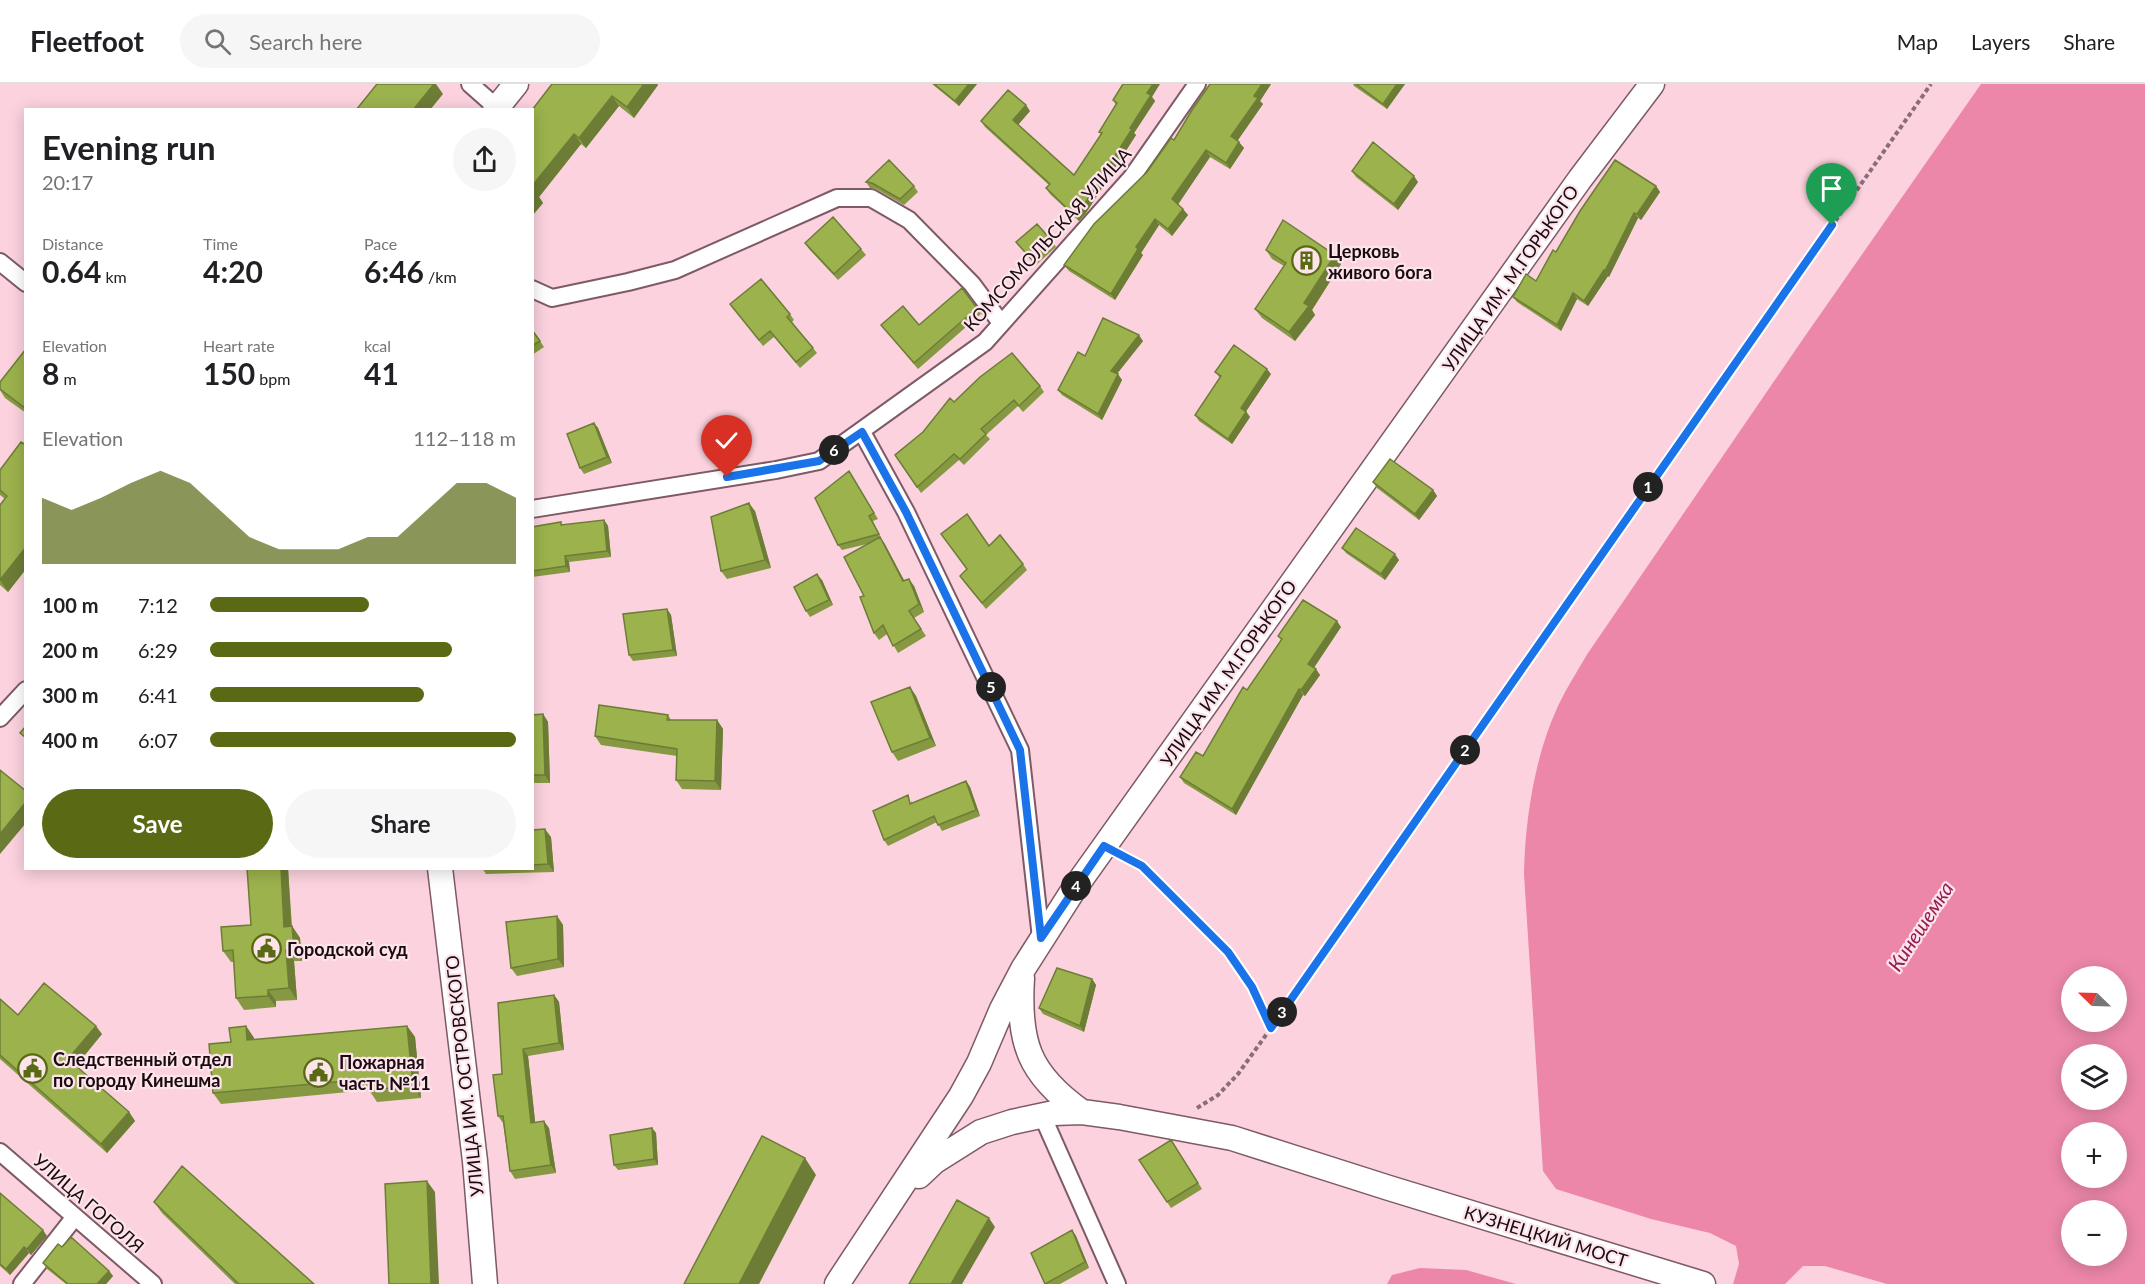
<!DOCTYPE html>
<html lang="en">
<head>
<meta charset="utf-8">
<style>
  :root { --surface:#fff; --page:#f6f6f6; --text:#202124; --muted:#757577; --line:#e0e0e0; --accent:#5a6913 }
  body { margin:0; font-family:Lato,sans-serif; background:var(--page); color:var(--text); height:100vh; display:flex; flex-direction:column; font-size:22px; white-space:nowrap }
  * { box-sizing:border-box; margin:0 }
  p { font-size:20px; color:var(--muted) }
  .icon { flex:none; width:33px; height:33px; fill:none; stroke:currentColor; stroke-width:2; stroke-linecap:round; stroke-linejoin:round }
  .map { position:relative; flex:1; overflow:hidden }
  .side { position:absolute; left:24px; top:24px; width:510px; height:762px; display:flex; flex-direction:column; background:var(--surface); border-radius:0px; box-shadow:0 3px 15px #0003 }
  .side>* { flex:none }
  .needle { width:39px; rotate:293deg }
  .buttons { position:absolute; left:2061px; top:882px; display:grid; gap:12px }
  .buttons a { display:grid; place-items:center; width:66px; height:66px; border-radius:50%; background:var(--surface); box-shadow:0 3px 15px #0003; font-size:30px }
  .pin { position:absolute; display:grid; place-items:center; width:51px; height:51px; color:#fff; margin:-62px -26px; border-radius:50% 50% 50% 0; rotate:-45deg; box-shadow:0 0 6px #0007 }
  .pin .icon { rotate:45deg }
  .km { position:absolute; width:30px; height:30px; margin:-15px; border-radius:50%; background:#222; color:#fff; font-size:16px; line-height:30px; text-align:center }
  .round { display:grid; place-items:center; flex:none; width:63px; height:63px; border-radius:32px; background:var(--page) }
  .headline { display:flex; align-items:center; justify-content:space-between; height:102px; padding:0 18px }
  h1 { font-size:33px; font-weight:700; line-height:45px }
  .figures { display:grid; grid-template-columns:repeat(3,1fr); gap:9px; height:102px; padding:6px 18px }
  .figures div { display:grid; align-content:center }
  .figures b { font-size:30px; font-weight:700 }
  .figures small { font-size:16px; font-weight:400 }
  .figures p { font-size:16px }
  .chart { height:168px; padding:12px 18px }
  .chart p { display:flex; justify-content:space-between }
  .chart svg { width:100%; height:108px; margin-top:6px; fill:var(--accent); opacity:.7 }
  .primary-button { display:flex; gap:12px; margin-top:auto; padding:12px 18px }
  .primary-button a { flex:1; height:69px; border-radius:36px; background:var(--accent); color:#fff; font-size:24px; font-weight:700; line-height:69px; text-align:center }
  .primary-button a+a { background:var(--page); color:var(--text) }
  ul { padding:0 18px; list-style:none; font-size:20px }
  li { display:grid; grid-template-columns:96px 72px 1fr; align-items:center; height:45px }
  li i { height:15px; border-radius:8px; background:var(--accent) }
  header { display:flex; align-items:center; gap:36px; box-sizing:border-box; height:84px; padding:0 30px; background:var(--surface); border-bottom:2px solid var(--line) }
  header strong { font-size:28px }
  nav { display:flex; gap:33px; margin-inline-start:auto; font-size:21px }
  .search { width:420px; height:54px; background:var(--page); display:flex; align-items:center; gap:15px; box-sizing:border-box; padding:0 21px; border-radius:33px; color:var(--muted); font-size:22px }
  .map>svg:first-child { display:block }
  .water { fill:#ec87a9; fill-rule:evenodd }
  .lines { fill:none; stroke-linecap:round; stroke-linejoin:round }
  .street-casing { stroke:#7d5a65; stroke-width:20 }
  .secondary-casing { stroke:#7d5a65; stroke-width:27 }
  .path { stroke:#8a6e77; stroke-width:4; stroke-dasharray:4.5 3; stroke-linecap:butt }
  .street { stroke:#fff; stroke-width:16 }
  .secondary { stroke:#fff; stroke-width:24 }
  .wall { fill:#869942 }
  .shaded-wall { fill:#6d7d36 }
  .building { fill:#9cb24d; stroke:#6d7d36; stroke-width:1.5 }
  .route-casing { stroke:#fff; stroke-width:12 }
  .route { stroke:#1a73e8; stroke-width:8 }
  .labels { text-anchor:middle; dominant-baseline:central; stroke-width:4.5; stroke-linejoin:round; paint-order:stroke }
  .street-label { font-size:18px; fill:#190b10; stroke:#fde4eb }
  .poi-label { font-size:18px; font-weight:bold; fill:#190b10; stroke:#fde4eb; text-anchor:start }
  .water-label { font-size:20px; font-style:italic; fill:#941c53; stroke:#fde4eb }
</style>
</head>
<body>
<header>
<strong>Fleetfoot</strong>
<div class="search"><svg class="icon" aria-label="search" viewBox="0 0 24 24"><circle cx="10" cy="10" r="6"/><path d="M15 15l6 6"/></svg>Search here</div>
<nav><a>Map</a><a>Layers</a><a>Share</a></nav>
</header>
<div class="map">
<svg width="2145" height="1200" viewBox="0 0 2145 1200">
  <rect width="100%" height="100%" fill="#fbd2de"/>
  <path class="water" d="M1981 0H2145V1200H1887L1825 1182H1803L1785 1200H1733L1739 1180 1736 1162 1710 1149 1651 1135 1556 1105 1543 1087 1524 790C1525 735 1535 671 1558 622 1567 603 1578 586 1588 569L1803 255ZM2072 892H2116V938H2072ZM2072 970H2116V1016H2072ZM2072 1048H2116V1094H2072ZM2072 1126H2116V1172H2072Z
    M1420 1184 1466 1186 1516 1200H1387L1392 1191Z"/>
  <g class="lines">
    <defs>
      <path id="street" d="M470 0 496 23
        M0 178 26 199
        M532 205 552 214 628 198 675 186 837 114H871L909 136 972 200 1001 239
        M862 348 906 428 1020 666 1041 854
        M532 425 776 386 819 377 985 258 1132 93 1197 0
        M0 634 26 606
        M1042 1031 1117 1200
        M0 1068 153 1200
        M22 1200 74 1134"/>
      <path id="secondary" d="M495 26 516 0
        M440 784 475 1077 485 1200
        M1022 894C1018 958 1028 990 1082 1028
        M919 1092 935 1077 981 1048 1012 1038 1054 1029 1082 1028 1119 1033 1232 1054 1389 1104 1703 1200
        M837 1200 961 1012 979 979 1002 925 1023 885 1074 805 1580 95 1652 0"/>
    </defs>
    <use href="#street" class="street-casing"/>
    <use href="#secondary" class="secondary-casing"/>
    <path class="path" d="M1124 772 1142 782 1159 797 1228 868 1252 903 1271 943
      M1197 1024 1218 1011 1238 990 1271 944 1931 0"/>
    <use href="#street" class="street"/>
    <use href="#secondary" class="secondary"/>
  </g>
  <path class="wall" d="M552 0H657L658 1 634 34 619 22 586 64 581 60 539 113 543 119 532 132V26Z
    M932 0H977L959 22Z
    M1210 0H1271L1260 17 1263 20 1237 57 1244 64 1230 85 1210 73 1178 120 1188 131 1172 152 1159 141 1141 169 1143 171 1115 216 1069 187 1064 181 1147 88 1174 56Z
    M1353 0H1405L1387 25 1354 2Z
    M1152 13 1155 17 1134 49 1136 51 1086 129 1079 137 1050 110 1046 104 1049 101 985 43 981 37 1030 27 1018 41 1074 91 1101 50 1099 48 1116 21 1113 16Z
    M1352 87 1418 98 1398 126 1356 93Z
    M866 98 914 102 918 108 904 121 876 105 870 104Z
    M1656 102 1660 108 1641 136 1638 134 1609 193 1608 192 1588 222 1577 215 1561 247 1517 218 1513 213 1536 197 1556 168Z
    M1052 157 1056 163 1036 181 1016 158Z
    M805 159 861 165 866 171 838 196 809 165Z
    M1266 166 1341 180 1312 226 1315 231 1295 257 1262 234 1255 225 1284 182 1272 175Z
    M962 204 981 230 918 285 881 241H919Z
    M730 220 790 230 794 236 792 238 817 269 800 284 774 253 763 262Z
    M532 245 544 263 532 271Z
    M1143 257 1117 290 1122 296 1102 336 1062 311 1058 306 1085 272Z
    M26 265V329L5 314 0 306V298Z
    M1215 288 1271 290 1246 327 1250 333 1232 360 1199 337 1195 331 1220 294Z
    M1040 302 1044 308 1023 328 1018 322 986 351 990 355 964 381 959 376 921 409 895 371 923 348 954 318Z
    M594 339 598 344 612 379 584 390 580 384Z
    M26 361V485L8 508 0 501V421L5 415 0 411V386Z
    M849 387 878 435 873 437 882 456 904 496 914 502 924 528 914 534 926 552 898 569 887 550 879 556 874 549 864 512 867 460 842 466 838 461Z
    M1373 398 1433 406 1437 412 1419 436 1377 404Z
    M755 427 771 484 727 495 721 487Z
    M604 436 608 442 611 473 569 478 570 488 532 493V443L563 441Z
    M989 462 1023 480 1027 486 986 525 964 498Z
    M1342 464 1399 476 1385 496 1346 469Z
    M822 496 833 521 810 533 806 527Z
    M667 525 671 531 677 572 633 577 629 571Z
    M1341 543 1314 584 1320 591 1305 612 1303 611 1236 731 1184 699 1180 693 1203 672 1281 556 1278 552Z
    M910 603 916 612 936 662 898 677 892 668Z
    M543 630 548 638 550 699H532V631Z
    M668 631 671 636H717L723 645 721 706 682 705 676 696 677 672 601 661 595 652Z
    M966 697 970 703 980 732 942 747 937 738 888 762 884 756 912 717V719Z
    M532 746 551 753 554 788 486 790 482 784H532Z
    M224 784H288L292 842 300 854 302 877H294L297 916 276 917V923L244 926 236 914 234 878H231L223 867 251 841 247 785 226 786Z
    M557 832 563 841 564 883 517 892 511 884Z
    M1092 895 1096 901 1084 948 1043 930 1039 924Z
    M554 911 559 918 564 966 528 972 535 1038 549 1044 556 1089 515 1095 510 1087 503 1039 498 1032 502 990Z
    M0 915 18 931 102 950 76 982 129 1028 135 1037 107 1069 0 975Z
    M246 942 254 954V956L407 942 415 953 421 1014 377 1018 369 1006 221 1020 213 1009 231 958Z
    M652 1044 656 1049 658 1081 618 1086 614 1081Z
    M1171 1056 1202 1105 1171 1124 1139 1076Z
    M0 1109 47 1152 31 1171 29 1169 10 1191 0 1182Z
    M154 1118 314 1200H235L162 1129Z
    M1072 1146 1076 1152 1089 1184 1060 1200H1045Z
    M62 1163 109 1187 113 1192 106 1200H66L47 1185 43 1179Z"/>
  <path class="shaded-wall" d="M434 0H436L443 10 430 26H413Z
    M644 0H657L658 1 634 34 627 23Z
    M969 0H977L959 22 955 17Z
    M1153 0H1160L1152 13 1155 17 1134 49 1136 51 1086 129 1079 137 1075 132 1130 44 1147 9Z
    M1262 0H1271L1260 17 1263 20 1236 59 1231 52Z
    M1397 0H1405L1387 25 1383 20Z
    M612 12 619 22 586 64 579 54Z
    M1026 21 1030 27 1017 42 1013 36Z
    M574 50 581 60 539 113 543 119 532 132V102Z
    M1239 58 1244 64 1230 85 1226 79Z
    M1206 66 1210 73 1177 122 1172 115Z
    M1414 92 1418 98 1398 126 1394 120Z
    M1656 102 1660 108 1641 136 1637 130Z
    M1183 125 1188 131 1172 152 1168 145Z
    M1634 129 1638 134 1609 193 1605 187Z
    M1155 135 1159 141 1141 169 1143 171 1115 216 1111 210 1136 163Z
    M1335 171 1341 180 1312 226 1315 231 1295 257 1289 248 1304 219Z
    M1604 186 1608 192 1588 222 1584 217Z
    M1573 209 1577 215 1561 247 1557 241Z
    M1139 251 1143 257 1115 292 1111 287Z
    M1267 285 1271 290 1245 329 1241 324Z
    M1118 290 1122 296 1102 336 1098 330Z
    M1246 328 1250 333 1232 360 1228 355Z
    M594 339 598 344 612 379 607 373Z
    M1433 406 1437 412 1419 436 1415 430Z
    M749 419 755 427 771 484 765 476Z
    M604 436 608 442 611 473 607 467Z
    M880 453 885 460 908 504 903 497Z
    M26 463V485L8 508 0 496Z
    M1395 470 1399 476 1385 496 1381 490Z
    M565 472 569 478 570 488 566 482Z
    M817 490 822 496 833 521 829 516Z
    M909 495 914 502 924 528 919 520Z
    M667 525 671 531 677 572 673 566Z
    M1337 537 1341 543 1312 586 1308 580Z
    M1316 585 1320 591 1305 612 1301 606Z
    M910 603 916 612 936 662 930 654Z
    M1299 605 1303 611 1236 731 1232 725Z
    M543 630 548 638 550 699 545 691Z
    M717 636 723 645 721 706 715 697Z
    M966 697 970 703 980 732 976 726Z
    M26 718V739L0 770V750Z
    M545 745 551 753 554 788 548 780Z
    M281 784H288L292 854 284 843Z
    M557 832 563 841 564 883 558 875Z
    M292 842 300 854 302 877 294 866Z
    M286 866 294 877 297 916 289 904Z
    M1092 895 1096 901 1084 948 1080 942Z
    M268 906 276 917V923L268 912Z
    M554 911 559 918 564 966 559 959Z
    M96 942 102 950 74 984 68 975Z
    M246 942 254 954 255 968 247 956Z
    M407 942 415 953 421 1014 413 1002Z
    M523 965 528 972 536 1046 531 1039Z
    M129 1028 135 1037 107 1069 101 1060Z
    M544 1037 549 1044 556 1089 551 1081Z
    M652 1044 656 1049 658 1081 654 1075Z
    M805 1074 816 1091 759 1200H739Z
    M427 1097 435 1108 439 1200H431Z
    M989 1134 995 1143 962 1200H951Z
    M43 1146 47 1152 31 1171 27 1165Z
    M1072 1146 1076 1152 1089 1184 1085 1178Z
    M24 1163 29 1169 10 1191 6 1185Z
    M109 1187 113 1192 106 1200H97Z"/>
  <path class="building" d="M377 0H434L413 26H356Z
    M552 0H644L627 23 612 12 579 54 574 50 532 102V26Z
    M934 0H969L955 17Z
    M1123 0H1153L1147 9 1151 11 1130 44 1132 45 1082 124 1075 132 1046 104 1050 100 981 37 1008 6 1026 21 1013 36 1074 91 1102 49 1099 48 1117 19 1113 16Z
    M1210 0H1262L1254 12 1258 14 1231 52 1239 58 1226 79 1206 66 1172 115 1183 125 1168 145 1155 135 1136 163 1138 165 1111 210 1064 181 1094 140 1147 88 1171 54 1174 56 1192 26Z
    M1356 0H1397L1383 20Z
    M1373 58 1414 92 1394 120 1352 87Z
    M889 76 914 102 900 115 872 99 866 98Z
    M1615 76 1656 102 1637 130 1634 129 1605 187 1604 186 1584 217 1573 209 1557 241 1513 213 1526 190 1536 197 1553 166 1556 168 1580 127Z
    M833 133 861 165 834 190 805 159Z
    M1283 136 1335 171 1304 219 1309 222 1289 248 1255 225 1286 179 1266 166Z
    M1037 140 1052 157 1032 176 1016 158Z
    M761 195 790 230 787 233 813 264 796 278 770 247 759 256 730 220Z
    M962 204 977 224 914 279 881 241 903 222 919 241Z
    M1103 234 1139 251 1111 287 1118 290 1098 330 1058 306 1078 268 1085 272Z
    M532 246 540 257 532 262Z
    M1234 261 1267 285 1241 324 1246 328 1228 355 1195 331 1221 292 1215 288Z
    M26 265V324H25L0 305V298Z
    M1012 269 1040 302 1019 322 1014 316 981 345 986 350 960 375 954 370 917 403 895 371 923 348 950 314 954 318 980 293Z
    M594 339 607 373 580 384 567 350Z
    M21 358 26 361V463L0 496V421L7 412 0 406V386Z
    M1390 375 1433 406 1415 430 1373 398Z
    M849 387 874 429 869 432 879 450 838 461 815 414Z
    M749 419 765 476 721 487 711 433Z
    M967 430 989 462 1000 451 1023 480 982 519 960 492 967 485 941 450Z
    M604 436 607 467 565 472 566 482 532 487V443L561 438V441Z
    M1356 444 1395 470 1381 490 1342 464Z
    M880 453 903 497 909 495 919 520 909 527 921 545 893 562 883 541 874 549 860 513 864 512 844 473Z
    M817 490 829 516 806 527 794 503Z
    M1303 516 1337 537 1308 580 1316 585 1301 606 1299 605 1232 725 1180 693 1196 668 1203 672 1243 603 1247 606 1282 555 1278 552Z
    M667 525 673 566 629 571 623 530Z
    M910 603 930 654 892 668 871 618Z
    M599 621 668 631 667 636H717L715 697 676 696 677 665 595 652Z
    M543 630 545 691H532V631Z
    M26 642V654L20 649Z
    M0 686 26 707V718L0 750Z
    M966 697 976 726 938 741 934 732 884 756 873 727 908 711 910 720Z
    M545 745 548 780 532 781V746Z
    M247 784H281L284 843 292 842 294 866H286L289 904 268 906V912L236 914 233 866 223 867 221 843 251 841Z
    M557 832 558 875 511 884 506 838Z
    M1057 884 1092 895 1080 942 1039 924Z
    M44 899 96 942 68 975 129 1028 101 1060 0 971V915L18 931Z
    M554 911 559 959 523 965 531 1039 544 1037 551 1081 510 1087 503 1032H498L493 991 502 990 498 919Z
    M246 942 247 956 407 942 413 1002 369 1006 368 995 213 1009 209 960 231 958 229 944Z
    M652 1044 654 1075 614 1081 610 1051Z
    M762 1052 805 1074 739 1200H684Z
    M1171 1056 1198 1099 1167 1118 1139 1076Z
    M182 1082 314 1200H239L154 1118Z
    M427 1097 431 1200H389L385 1100Z
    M0 1109 43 1146 27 1165 24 1163 6 1185 0 1180Z
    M957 1116 989 1134 951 1200H909Z
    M1072 1146 1085 1178 1045 1200 1031 1169Z
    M71 1153 109 1187 97 1200H68L43 1179 58 1160 62 1163Z"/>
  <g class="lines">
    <defs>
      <path id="route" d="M727 393 819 377 862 348 906 428 1020 666 1041 854 1104 762 1142 782 1228 868 1252 903 1271 944 1832 141"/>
    </defs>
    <use href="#route" class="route-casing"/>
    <use href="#route" class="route"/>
  </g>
  <defs>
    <symbol id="building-ring" viewBox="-11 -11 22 22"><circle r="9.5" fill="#fde4eb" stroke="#5a6913" stroke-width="1.5"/><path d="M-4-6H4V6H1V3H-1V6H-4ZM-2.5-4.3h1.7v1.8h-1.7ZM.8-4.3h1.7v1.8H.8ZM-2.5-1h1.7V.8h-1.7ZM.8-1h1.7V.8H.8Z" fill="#5a6913"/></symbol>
    <symbol id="civic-ring" viewBox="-11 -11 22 22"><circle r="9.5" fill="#fde4eb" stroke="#5a6913" stroke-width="1.5"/><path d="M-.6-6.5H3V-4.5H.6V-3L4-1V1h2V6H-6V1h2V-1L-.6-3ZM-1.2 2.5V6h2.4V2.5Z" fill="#5a6913"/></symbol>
  </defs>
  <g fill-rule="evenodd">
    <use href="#building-ring" x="1290" y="160" width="33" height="33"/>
    <use href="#civic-ring" x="250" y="848" width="33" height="33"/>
    <use href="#civic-ring" x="16" y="968" width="33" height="33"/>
    <use href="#civic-ring" x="302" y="972" width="33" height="33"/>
  </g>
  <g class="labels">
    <g class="street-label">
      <text transform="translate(1047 155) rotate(-48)">КОМСОМОЛЬСКАЯ УЛИЦА</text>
      <text transform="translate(1510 194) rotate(-55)">УЛИЦА ИМ. М.ГОРЬКОГО</text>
      <text transform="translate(1228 589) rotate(-55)">УЛИЦА ИМ. М.ГОРЬКОГО</text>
      <text transform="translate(464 992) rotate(-96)">УЛИЦА ИМ. ОСТРОВСКОГО</text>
      <text transform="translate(89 1119) rotate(41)">УЛИЦА ГОГОЛЯ</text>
      <text transform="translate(1546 1152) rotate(17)">КУЗНЕЦКИЙ МОСТ</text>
    </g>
    <g class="poi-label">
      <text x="1328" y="167">Церковь<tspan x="1328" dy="21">живого бога</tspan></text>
      <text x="287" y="865">Городской суд</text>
      <text x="53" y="975">Следственный отдел<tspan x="53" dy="21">по городу Кинешма</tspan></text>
      <text x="339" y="978">Пожарная<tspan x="339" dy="21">часть №11</tspan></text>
    </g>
    <g class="water-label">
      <text transform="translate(1920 842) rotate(-57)">Кинешемка</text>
    </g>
  </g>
</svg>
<div class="buttons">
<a><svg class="needle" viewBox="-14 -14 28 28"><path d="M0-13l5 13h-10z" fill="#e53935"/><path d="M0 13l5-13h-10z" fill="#757577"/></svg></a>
<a><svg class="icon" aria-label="layers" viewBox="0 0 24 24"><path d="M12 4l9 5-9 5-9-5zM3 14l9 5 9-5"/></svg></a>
<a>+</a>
<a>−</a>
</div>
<div class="pin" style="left:1832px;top:141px;background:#1e9e55"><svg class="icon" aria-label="arrive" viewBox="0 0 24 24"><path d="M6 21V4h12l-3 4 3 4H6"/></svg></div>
<div class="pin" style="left:727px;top:393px;background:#d93025"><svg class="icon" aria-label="check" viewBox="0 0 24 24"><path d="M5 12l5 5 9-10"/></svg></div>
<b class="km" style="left:1648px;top:403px">1</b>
<b class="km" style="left:1465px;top:666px">2</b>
<b class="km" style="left:1282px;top:928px">3</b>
<b class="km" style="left:1076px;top:802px">4</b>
<b class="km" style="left:991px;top:603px">5</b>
<b class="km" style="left:834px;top:366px">6</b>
<section class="side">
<div class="headline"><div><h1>Evening run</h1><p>20:17</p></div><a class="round"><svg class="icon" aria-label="share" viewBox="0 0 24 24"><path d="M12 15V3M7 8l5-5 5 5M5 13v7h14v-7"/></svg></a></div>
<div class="figures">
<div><p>Distance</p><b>0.64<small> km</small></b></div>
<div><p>Time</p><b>4:20</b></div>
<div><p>Pace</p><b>6:46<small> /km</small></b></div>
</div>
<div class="figures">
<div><p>Elevation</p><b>8<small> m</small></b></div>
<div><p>Heart rate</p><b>150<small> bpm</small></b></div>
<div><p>kcal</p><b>41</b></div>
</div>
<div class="chart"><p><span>Elevation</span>112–118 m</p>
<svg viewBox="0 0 160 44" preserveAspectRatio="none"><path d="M0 44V17L10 22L20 17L30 11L40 6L50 11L60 22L70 33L80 38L90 38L100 38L110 33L120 33L130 22L140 11L150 11L160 17V44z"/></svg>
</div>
<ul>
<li><b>100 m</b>7:12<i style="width:52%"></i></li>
<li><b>200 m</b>6:29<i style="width:79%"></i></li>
<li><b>300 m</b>6:41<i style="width:70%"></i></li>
<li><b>400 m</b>6:07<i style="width:100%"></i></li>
</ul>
<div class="primary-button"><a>Save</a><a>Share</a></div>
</section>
</div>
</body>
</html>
